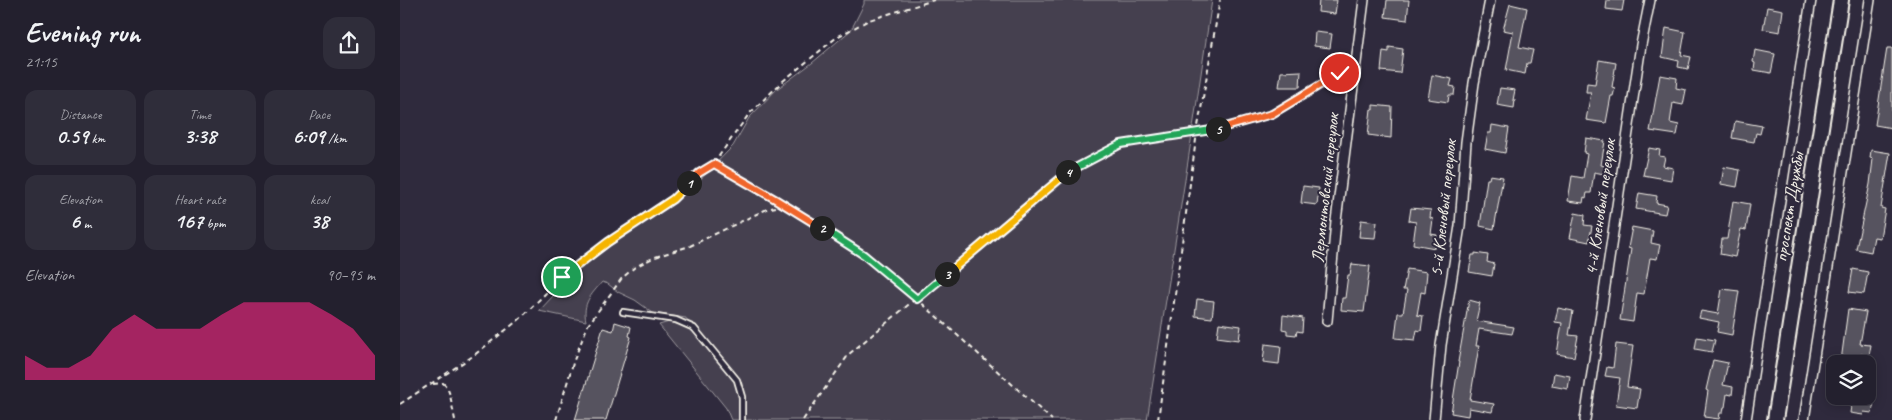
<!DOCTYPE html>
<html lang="en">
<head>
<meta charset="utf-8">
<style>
  :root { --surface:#23202e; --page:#2f2d3a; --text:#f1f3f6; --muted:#a3a3aa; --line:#403e4a; --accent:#db2777 }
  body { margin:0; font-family:Caveat,sans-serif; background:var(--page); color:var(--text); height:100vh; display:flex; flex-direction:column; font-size:19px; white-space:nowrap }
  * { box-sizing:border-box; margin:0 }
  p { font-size:16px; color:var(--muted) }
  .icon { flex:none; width:28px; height:28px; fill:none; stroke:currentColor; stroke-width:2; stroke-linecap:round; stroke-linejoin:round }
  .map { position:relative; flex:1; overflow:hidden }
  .drawer { display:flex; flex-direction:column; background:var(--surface); width:400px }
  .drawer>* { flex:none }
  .controls { position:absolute; left:1426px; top:355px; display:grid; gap:10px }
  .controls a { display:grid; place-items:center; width:50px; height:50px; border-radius:10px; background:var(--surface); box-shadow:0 2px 12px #0003,0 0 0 1px var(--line); font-size:25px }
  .pin { position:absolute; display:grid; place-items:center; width:42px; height:42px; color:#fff; margin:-21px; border:2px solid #fff; border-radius:50%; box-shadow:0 1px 5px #0007 }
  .km { position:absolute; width:25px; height:25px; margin:-12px; border-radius:50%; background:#222; color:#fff; font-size:14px; line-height:25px; text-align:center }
  .round { display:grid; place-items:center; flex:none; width:52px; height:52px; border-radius:15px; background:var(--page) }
  .headline { display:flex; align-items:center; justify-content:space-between; height:85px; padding:0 25px }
  h1 { font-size:28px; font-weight:700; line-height:38px }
  .metrics { display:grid; grid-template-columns:repeat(3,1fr); gap:8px; height:85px; padding:5px 25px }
  .metrics div { display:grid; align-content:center; border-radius:12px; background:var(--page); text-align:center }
  .metrics b { font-size:21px; font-weight:700 }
  .metrics small { font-size:14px; font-weight:400 }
  .metrics p { font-size:14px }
  .chart { height:140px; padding:10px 25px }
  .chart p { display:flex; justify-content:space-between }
  .chart svg { width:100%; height:90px; margin-top:5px; fill:var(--accent); opacity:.7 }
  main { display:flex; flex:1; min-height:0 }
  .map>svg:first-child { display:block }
  .green { fill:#454050; stroke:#9c989c }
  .building { fill:#56525f; stroke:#f4f1e8 }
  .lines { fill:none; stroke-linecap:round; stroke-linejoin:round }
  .lane-casing { stroke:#f4f1e8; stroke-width:8 }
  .street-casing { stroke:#f4f1e8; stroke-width:12 }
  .secondary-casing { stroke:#f4f1e8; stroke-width:18 }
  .path { stroke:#f4f1e8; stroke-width:2; stroke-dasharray:5 4; stroke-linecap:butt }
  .lane { stroke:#2f2a3d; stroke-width:4.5 }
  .street { stroke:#2f2a3d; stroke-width:9 }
  .secondary { stroke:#2f2a3d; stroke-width:14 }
  .split-1-casing { stroke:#fff; stroke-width:10 }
  .split-2-casing { stroke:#fff; stroke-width:10 }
  .split-3-casing { stroke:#fff; stroke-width:10 }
  .split-4-casing { stroke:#fff; stroke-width:10 }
  .split-5-casing { stroke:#fff; stroke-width:10 }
  .split-6-casing { stroke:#fff; stroke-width:10 }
  .split-1 { stroke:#f5b400; stroke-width:6 }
  .split-2 { stroke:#f0652b; stroke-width:6 }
  .split-3 { stroke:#22a559; stroke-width:6 }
  .split-4 { stroke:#f5b400; stroke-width:6 }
  .split-5 { stroke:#22a559; stroke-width:6 }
  .split-6 { stroke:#f0652b; stroke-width:6 }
  .labels { text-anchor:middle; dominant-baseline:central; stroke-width:4; stroke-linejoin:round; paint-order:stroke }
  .street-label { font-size:18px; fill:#f4f1e8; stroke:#2f2a3d }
</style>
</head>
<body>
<main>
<section class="drawer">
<div class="headline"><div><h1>Evening run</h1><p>21:15</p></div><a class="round"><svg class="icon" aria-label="share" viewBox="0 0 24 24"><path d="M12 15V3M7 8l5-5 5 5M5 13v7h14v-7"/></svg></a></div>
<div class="metrics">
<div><p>Distance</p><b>0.59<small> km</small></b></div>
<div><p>Time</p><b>3:38</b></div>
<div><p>Pace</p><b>6:09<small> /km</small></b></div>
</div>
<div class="metrics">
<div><p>Elevation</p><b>6<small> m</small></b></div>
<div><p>Heart rate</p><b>167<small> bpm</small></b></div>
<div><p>kcal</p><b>38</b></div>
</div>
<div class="chart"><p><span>Elevation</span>90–95 m</p>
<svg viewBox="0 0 160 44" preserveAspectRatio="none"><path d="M0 44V32L10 38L20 38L30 32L40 19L50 12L60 19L70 19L80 19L90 12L100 6L110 6L120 6L130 6L140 12L150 19L160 32V44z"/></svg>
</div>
</section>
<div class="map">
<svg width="1492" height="420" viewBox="0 0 1492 420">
  <rect width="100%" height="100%" fill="#2f2a3d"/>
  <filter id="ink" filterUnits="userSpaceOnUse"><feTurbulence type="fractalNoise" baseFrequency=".02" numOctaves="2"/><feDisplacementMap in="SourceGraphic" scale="10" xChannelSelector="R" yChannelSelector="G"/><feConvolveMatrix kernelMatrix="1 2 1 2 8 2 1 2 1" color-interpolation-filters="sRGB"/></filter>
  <g filter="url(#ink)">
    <path class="green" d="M464 0H812L788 161 747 420H331L326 408 259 325 269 322 288 327 286 318 253 313 235 300 218 292 208 284 202 282C191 295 182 303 186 321L139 311 169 279 211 243 288 192 333 146 349 118 377 89 412 63 451 30 464 4Z"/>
    <path class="building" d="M919 0H937L935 14 918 12Z
      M987 0H1009L1007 20 985 17Z
      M1207 0H1224L1222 11 1206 9Z
      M1110 4 1127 8 1119 47 1133 50 1130 63H1127L1125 74 1106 70 1113 32 1103 30Z
      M1367 7 1383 10 1380 32 1363 29Z
      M1266 28 1285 32 1281 55 1291 57 1288 69 1278 67 1279 61 1262 57Z
      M915 32 932 34 930 48 914 46Z
      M989 47 1003 49 1000 73 981 71 983 51 989 52Z
      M1487 48H1492V128L1475 125Z
      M1355 50 1375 54 1371 73 1354 70 1355 63 1353 62Z
      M1199 60 1216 63 1212 87 1215 88 1213 96H1211L1206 123 1186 120 1191 92H1186L1187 83 1195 84Z
      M901 71 900 87H879L881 72Z
      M1032 75 1052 79 1050 86 1055 87 1054 95H1049L1048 102 1028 99Z
      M1260 75 1277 78 1276 88 1286 90 1283 105 1273 103 1270 123 1279 125 1277 135 1250 131Z
      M1100 88 1115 90 1113 100H1115L1114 108 1097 105Z
      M973 105 992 107 991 138 968 135 971 109 973 110Z
      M1335 121 1362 126 1360 134 1356 133 1354 142 1332 138Z
      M1092 125 1109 128 1105 153 1085 149 1088 133H1091Z
      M1186 138 1205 141 1201 165 1205 166 1204 174 1194 172 1191 193H1187L1186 198 1184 197 1183 203 1168 201 1172 176 1183 178 1187 154 1184 153Z
      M1249 148 1260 150 1259 156 1265 157 1263 166 1273 168 1271 180 1243 175Z
      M1471 150 1490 153 1481 208 1485 209 1480 238 1474 237 1471 252 1456 249 1470 184 1473 159 1470 158Z
      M1324 167 1340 170 1337 187 1321 184Z
      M1090 175 1103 177 1094 229 1080 226 1087 179H1089Z
      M903 186 919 188 917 205 901 203Z
      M1239 193 1257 196 1256 203 1267 205 1265 214 1236 209Z
      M1333 201 1350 204 1346 230 1341 229 1335 257 1320 254 1322 239H1327Z
      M1011 208 1031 210 1030 218 1033 219 1031 234 1037 235 1035 248 1013 244 1016 222 1009 221Z
      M1175 213 1185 215 1184 225 1192 226 1189 242 1170 238Z
      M961 220 977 222 975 238 959 237Z
      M1232 227 1253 231 1251 243 1260 245 1257 259 1250 258 1244 294 1237 293 1233 322 1220 320 1231 249 1228 248Z
      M1075 253 1088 255 1087 262 1094 264 1092 276 1069 272 1072 255H1075Z
      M952 264 970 266 964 312 941 310 942 298H945L948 275H950Z
      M1007 269 1027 272 1025 293 1021 292 1017 315 1023 316 1021 331 1017 330 1015 340 995 338 998 313H1003L1007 290H1003Z
      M1453 269 1468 272 1464 294 1449 292Z
      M1322 289 1339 291 1332 335 1317 332 1319 322 1299 318 1301 311 1318 314Z
      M797 299 814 301 812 318 795 316Z
      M1069 300 1080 303 1076 321 1114 327 1112 334 1079 329 1076 346H1079L1070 400 1094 404 1092 412 1069 408 1068 416 1051 413 1059 362H1058Z
      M1158 308 1173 311 1169 335 1178 336 1174 357 1157 354 1162 323 1155 322Z
      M1448 309 1466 312 1460 344 1471 345 1469 356 1461 354 1459 364 1441 361Z
      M883 315 903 318 902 332 897 331 896 335 887 334V330L882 329Z
      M215 322 231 327 229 336 231 337 206 420H175L203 328 213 331Z
      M819 323 841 326 839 340 817 337Z
      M1297 337 1315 340 1312 352 1295 349Z
      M865 344 881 346 879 364 863 362Z
      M1216 344 1233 346 1227 387 1240 389 1237 408 1216 405 1220 378 1205 376 1207 367 1213 368Z
      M1313 360 1328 363 1323 385 1333 387 1332 395 1327 394 1325 407H1324L1323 413H1320L1319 419 1304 417 1308 391 1306 390Z
      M1154 373 1170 376 1168 389 1152 386Z
      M1447 396H1475L1472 413 1464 412 1463 415 1450 413 1451 406 1445 405Z"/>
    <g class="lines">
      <defs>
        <path id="lane" d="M223 312 276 320 294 328 337 380 342 397V420"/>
        <path id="street" d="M927 321 936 221 964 0
          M1034 420 1041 345 1060 226 1066 142 1074 83 1090 0
          M1185 420 1241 45 1250 0
          M1346 420 1411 0
          M1404 420 1470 0"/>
        <path id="secondary" d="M1375 420 1441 0"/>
      </defs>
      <use href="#lane" class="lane-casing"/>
      <use href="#street" class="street-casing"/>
      <use href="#secondary" class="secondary-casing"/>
      <path class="path" d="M314 163 375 199 464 255 517 299 652 420
        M33 384 43 383 47 387 50 395 55 420
        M0 404 73 356 121 318 162 277 208 242 273 199 299 173 314 163 349 114 383 81 437 37 469 20 534 0
        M156 420 174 360 188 325 222 278 235 267 255 257 290 246 367 209 385 205
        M403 420 449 354 671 170 721 144 819 129 872 114 940 73 946 72
        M758 420 797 132 820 0"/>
      <use href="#lane" class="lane"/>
      <use href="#street" class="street"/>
      <use href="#secondary" class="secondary"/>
    </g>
  </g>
  <g class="lines" filter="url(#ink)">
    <defs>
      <path id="split-1" d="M162 277 208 242 273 199 289 183"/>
      <path id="split-2" d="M289 183 299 173 314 164 375 199 422 228"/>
      <path id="split-3" d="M422 228 464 255 517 299 547 274"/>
      <path id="split-4" d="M547 274 668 172"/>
      <path id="split-5" d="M668 172 721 144 818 129"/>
      <path id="split-6" d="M818 129 872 114 940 73"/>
    </defs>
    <use href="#split-1" class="split-1-casing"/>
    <use href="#split-2" class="split-2-casing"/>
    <use href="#split-3" class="split-3-casing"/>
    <use href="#split-4" class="split-4-casing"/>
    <use href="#split-5" class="split-5-casing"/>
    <use href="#split-6" class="split-6-casing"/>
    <use href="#split-1" class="split-1"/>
    <use href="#split-2" class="split-2"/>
    <use href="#split-3" class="split-3"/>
    <use href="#split-4" class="split-4"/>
    <use href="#split-5" class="split-5"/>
    <use href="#split-6" class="split-6"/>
  </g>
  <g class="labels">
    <g class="street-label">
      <text transform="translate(925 188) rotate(-84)">Лермонтовский переулок</text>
      <text transform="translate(1200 207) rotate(-82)">4-й Кленовый переулок</text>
      <text transform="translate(1389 207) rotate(-81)">проспект Дружбы</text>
      <text transform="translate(1043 208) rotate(-84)">5-й Кленовый переулок</text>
    </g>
  </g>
</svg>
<div class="controls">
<a><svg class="icon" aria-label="layers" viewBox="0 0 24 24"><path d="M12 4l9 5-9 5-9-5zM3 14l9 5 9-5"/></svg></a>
</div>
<div class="pin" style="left:162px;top:277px;background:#1e9e55"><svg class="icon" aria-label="arrive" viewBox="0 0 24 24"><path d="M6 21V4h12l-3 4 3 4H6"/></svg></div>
<div class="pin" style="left:940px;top:73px;background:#d93025"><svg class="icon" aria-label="check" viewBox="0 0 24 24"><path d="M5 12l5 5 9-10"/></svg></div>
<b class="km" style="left:289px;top:183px">1</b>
<b class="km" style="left:422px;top:228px">2</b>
<b class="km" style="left:547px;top:274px">3</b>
<b class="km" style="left:668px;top:172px">4</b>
<b class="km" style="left:818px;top:129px">5</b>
</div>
</main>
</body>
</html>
